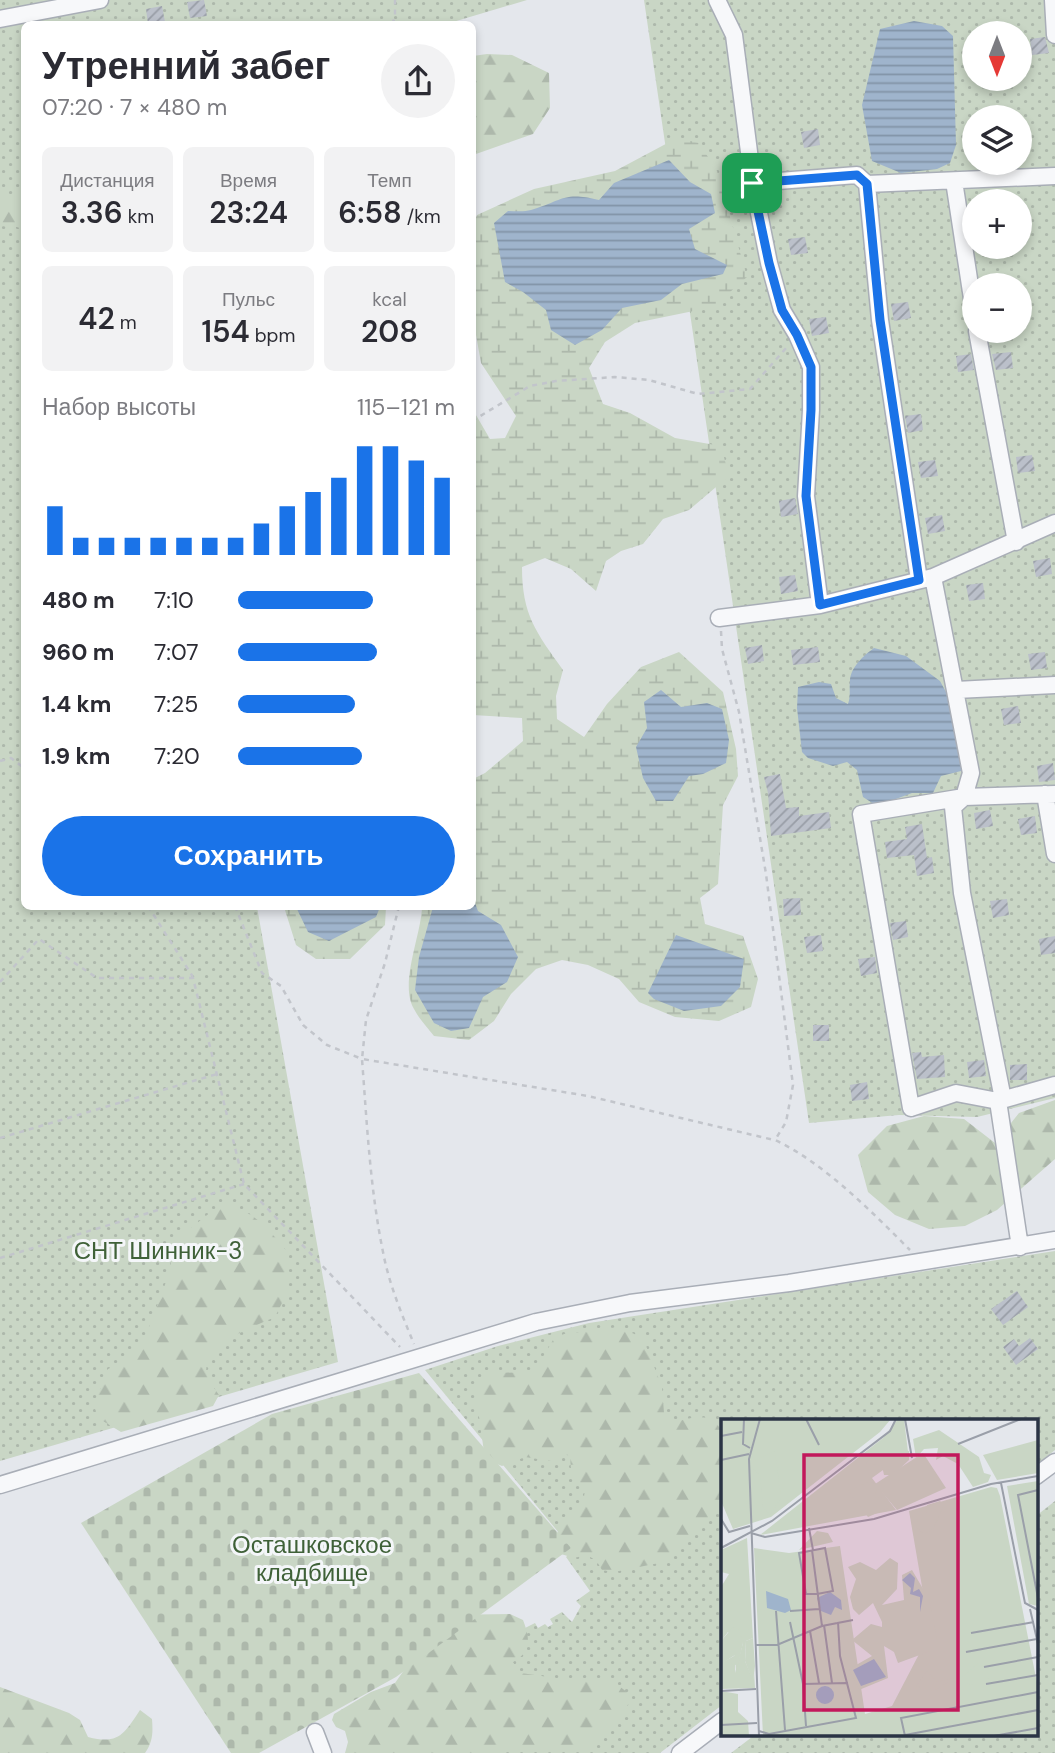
<!DOCTYPE html>
<html lang="ru">
<head>
<meta charset="utf-8">
<style>
  :root { --surface:#fff; --page:#f2f2f3; --text:#2b2b33; --muted:#7c7c81; --accent:#1a73e8 }
  body { margin:0; font-family:"DM Sans",sans-serif; background:var(--page); color:var(--text); height:100vh; display:flex; flex-direction:column; font-size:26px; white-space:nowrap }
  * { box-sizing:border-box; margin:0 }
  p { font-size:23px; color:var(--muted) }
  .icon { flex:none; width:38px; height:38px; fill:none; stroke:currentColor; stroke-width:2; stroke-linecap:round; stroke-linejoin:round }
  .map { position:relative; flex:1; overflow:hidden }
  .panel { position:absolute; left:21px; top:21px; width:455px; height:889px; display:flex; flex-direction:column; background:var(--surface); border-radius:10px; box-shadow:0 4px 10px #0003 }
  .panel>* { flex:none }
  .needle { width:46px; rotate:180deg }
  .controls { position:absolute; left:962px; top:21px; display:grid; gap:14px }
  .controls a { display:grid; place-items:center; width:70px; height:70px; border-radius:50%; background:var(--surface); box-shadow:0 4px 10px #0003; font-size:35px }
  .pin { position:absolute; display:grid; place-items:center; width:60px; height:60px; color:#fff; margin:-30px; border-radius:14px; box-shadow:0 4px 10px #0006 }
  .round { display:grid; place-items:center; flex:none; width:74px; height:74px; border-radius:37px; background:var(--page) }
  .head { display:flex; align-items:center; justify-content:space-between; height:119px; padding:0 21px }
  h1 { font-size:38px; font-weight:600; line-height:52px }
  .metrics { display:grid; grid-template-columns:repeat(3,1fr); gap:10px; height:119px; padding:7px 21px }
  .metrics div { display:grid; align-content:center; border-radius:10px; background:var(--page); text-align:center }
  .metrics b { font-size:30px; font-weight:600 }
  .metrics small { font-size:19px; font-weight:400 }
  .metrics p { font-size:19px }
  .chart { height:196px; padding:14px 21px }
  .chart p { display:flex; justify-content:space-between }
  .chart svg { width:100%; height:126px; margin-top:7px; stroke:var(--accent); stroke-width:6 }
  .primary-button { display:flex; gap:14px; margin-top:auto; padding:14px 21px }
  .primary-button a { flex:1; height:80px; border-radius:42px; background:var(--accent); color:#fff; font-size:28px; font-weight:600; line-height:80px; text-align:center }
  ul { padding:0 21px; list-style:none; font-size:23px }
  li { display:grid; grid-template-columns:112px 84px 1fr; align-items:center; height:52px }
  li i { height:18px; border-radius:9px; background:var(--accent) }
  .map>svg:first-child { display:block }
  .grass { fill:url(#grass-dots); fill-rule:evenodd }
  .forest { fill:url(#forest-firs) }
  .wetland { fill:url(#wetland-marsh) }
  .cemetery { fill:url(#cemetery-stones) }
  .water { fill:url(#water-rules) }
  .building { fill:url(#building-hatch) }
  .lines { fill:none; stroke-linecap:round; stroke-linejoin:round }
  .minor-casing { stroke:#a9aeb7; stroke-width:19 }
  .path { stroke:#c2c5cb; stroke-width:2.5; stroke-dasharray:5 5; stroke-linecap:butt }
  .minor { stroke:#f7f8fa; stroke-width:16 }
  .route-casing { stroke:#fff; stroke-width:14 }
  .route { stroke:#1a73e8; stroke-width:9 }
  .labels { text-anchor:middle; dominant-baseline:central; stroke-width:6; stroke-linejoin:round; paint-order:stroke }
  .park-label { font-size:24px; fill:#3f6138; stroke:#f4f6f9 }
  .inset-road { fill:none; stroke:#9a9fa9; stroke-width:2 }
  .view { fill:#c2185b; fill-opacity:0.15; stroke:#c2185b; stroke-width:3.5 }
  .inset-edge { fill:none; stroke:#2b3445; stroke-width:3.5 }
</style>
</head>
<body>
<div class="map">
<svg width="1055" height="1753" viewBox="0 0 1055 1753">
  <defs>
    <pattern id="grass-dots" width="8" height="8" patternUnits="userSpaceOnUse" patternTransform="scale(1.75)"><rect width="8" height="8" fill="#c9d6c5"/><path d="M2 2h.1M6 6h.1" fill="none" stroke="#adb8ab" stroke-width="1.8" stroke-linecap="round"/></pattern>
    <pattern id="forest-firs" width="22" height="20" patternUnits="userSpaceOnUse" patternTransform="scale(1.75)"><rect width="22" height="20" fill="#c9d6c5"/><path d="M5 1l3.5 6h-7zM16 11l3.5 6h-7z" fill="#adb8ab"/></pattern>
    <pattern id="wetland-marsh" width="20" height="14" patternUnits="userSpaceOnUse" patternTransform="scale(1.75)"><rect width="20" height="14" fill="#c9d6c5"/><path d="M1 5h8M5 5V1M11 12h8M15 12V8" fill="none" stroke="#adb8ab"/></pattern>
    <pattern id="cemetery-stones" width="16" height="16" patternUnits="userSpaceOnUse" patternTransform="scale(1.75)"><rect width="16" height="16" fill="#c9d6c5"/><path d="M2 7V4a2 2 0 0 1 4 0v3zM10 15v-3a2 2 0 0 1 4 0v3z" fill="#adb8ab"/></pattern>
    <pattern id="water-rules" width="6" height="5" patternUnits="userSpaceOnUse" patternTransform="scale(1.75)"><rect width="6" height="5" fill="#9fb4cc"/><path d="M0 2.5h6" fill="none" stroke="#8293a7"/></pattern>
    <pattern id="building-hatch" width="6" height="6" patternUnits="userSpaceOnUse" patternTransform="scale(1.75)"><rect width="6" height="6" fill="#bbc0ca"/><path d="M-1 1l2-2M0 6l6-6M5 7l2-2" fill="none" stroke="#989da6"/></pattern>
  </defs>
  <rect width="100%" height="100%" fill="#e4e7ec"/>
  <path class="grass" d="M0 0H527L453 22 452 24H24V906L257 907 338 1362 0 1461Z
    M644 0H1055V1098L977 1117 899 1115 809 1123ZM975 33H1020V79H975ZM975 117H1020V163H975ZM975 201H1020V247H975ZM975 285H1020V331H975Z
    M1055 1251V1450L1036 1465V1420H722V1705L660 1753H363L515 1633 535 1623 538 1628 545 1624 548 1627 553 1624 550 1619 562 1612 572 1622 581 1606 576 1601 590 1591 566 1557 573 1550 425 1370 498 1346 589 1323Z
    M1055 1501V1753H731L756 1734H1036V1516Z"/>
  <path class="forest" d="M487 54 512 55 549 73 550 108 533 134 476 154 472 153 473 56Z
    M0 195 24 196V230L17 227 0 226Z
    M1055 1100V1159L997 1210 965 1226 929 1229 895 1215 868 1192 858 1155 887 1126 924 1116 964 1119 995 1143 1019 1113Z
    M223 1205C253 1208 271 1232 289 1254L287 1293 275 1317C255 1326 199 1346 207 1375 209 1382 215 1389 219 1395L213 1406 121 1432 98 1418 94 1405 108 1369 132 1357 146 1335 169 1274 171 1262 167 1249 172 1239C192 1231 204 1214 223 1205Z
    M619 1327 643 1338 662 1387 664 1413 671 1423C690 1418 715 1409 722 1434V1510L697 1525 692 1538 681 1543 664 1562 614 1572 602 1570 596 1560 586 1555 574 1558 561 1554 554 1543 562 1519 583 1503 585 1490 571 1469 570 1456 560 1453 551 1461 525 1457 502 1466 490 1461 484 1452 475 1388 481 1377 493 1373 534 1372 553 1340 564 1334Z
    M510 1614 523 1620C530 1638 532 1652 513 1662L519 1673C538 1675 557 1679 575 1680 597 1681 615 1677 631 1697 626 1713 618 1716 608 1727 600 1735 594 1745 584 1751 566 1753 519 1742 503 1753H345L348 1742 345 1731 336 1727 332 1720 334 1714 371 1692 395 1683 443 1615Z
    M0 1687 69 1713 80 1720 88 1737C119 1745 124 1734 140 1710L152 1719C153 1732 153 1742 145 1753H0Z"/>
  <path class="wetland" d="M677 138 699 143 717 171 747 277 713 307 635 323 605 342 589 368 603 404 630 413 675 438 721 446 729 476 689 510 663 519 643 544 621 551 606 561 596 591 571 569 545 558 522 567C522 615 536 632 563 670L556 696 557 719 584 737 607 704 641 667 679 652 723 692 736 749 738 776 723 805 718 884 700 898 705 924 743 936 758 979 751 1007 719 1021 675 1017 639 1002 619 979 588 965 562 960 536 969 511 994 494 1021 469 1040 434 1036C427 1027 419 1019 414 1009 399 984 421 936 422 907L472 906 473 779 485 773 523 741 522 718 473 715V410L490 439 505 438 516 416 481 363 473 318V225L477 215 534 189 615 171Z
    M284 907H386L385 925 350 959H316L296 945Z"/>
  <path class="cemetery" d="M419 1373 571 1548 396 1677 259 1753H231L81 1523 272 1414Z"/>
  <path class="water" d="M914 21 942 26 953 36 956 145 950 163 937 169 901 173 872 161 862 105 880 29Z
    M669 160 690 182 711 194 715 213 689 229 695 249 727 265 723 274 682 284 661 300 622 308 602 330 575 345 551 330 546 310 523 292 505 282 494 223 508 211C516 211 524 212 531 210 562 201 563 191 599 200L614 183Z
    M874 648 906 656 940 681 952 703 965 770 941 776 933 793H912L877 806 863 797 857 770 847 762 833 766 808 758 802 752 797 708 798 687 819 682 831 684 836 698 848 704C851 695 849 690 850 681 850 668 864 655 874 648Z
    M661 690 681 707 707 703 722 709 729 740 726 763 703 774 689 776 673 801H656L643 778 636 747 647 728 644 702Z
    M473 898 478 911 501 925 518 957 507 982 483 997 469 1028 451 1031 434 1023 415 990 419 957 433 907 472 906Z
    M296 907V906L380 907 376 917 329 941 308 932Z
    M676 935 744 959 740 987 721 1006 684 1011 654 999 648 993Z"/>
  <path class="building" d="M204 0 207 16 190 18 187 2Z
    M162 6 165 22 148 24 146 9Z
    M1045 37 1049 53 1032 55 1030 39Z
    M818 129 820 145 804 148 801 132Z
    M805 237 808 253 791 255 788 239Z
    M908 302 911 318 894 321 891 304Z
    M826 317 829 333 812 336 809 319Z
    M1011 352 1013 368 996 370 992 354Z
    M971 354 974 370 958 372 956 356Z
    M921 414 923 430 908 433 905 416Z
    M1032 455 1035 471 1018 473 1016 457Z
    M935 460 938 476 921 478 918 462Z
    M795 498 798 514 781 517 779 501Z
    M942 515 945 531 928 534 925 518Z
    M1050 558 1052 574 1036 577 1033 561Z
    M795 575 798 591 781 594 779 577Z
    M983 583 985 599 969 601 966 585Z
    M762 645 764 661 748 664 745 648Z
    M818 647 820 662 793 665 791 650Z
    M1045 652 1047 668 1031 670 1028 654Z
    M1018 706 1021 723 1004 725 1001 709Z
    M1053 763 1055 780 1039 782 1037 766Z
    M780 774 786 808 799 807V816L829 812 831 828 771 836 768 793 764 777Z
    M990 810 993 826 976 829 974 813Z
    M1035 816 1037 833 1021 835 1018 819Z
    M922 824 927 858 932 857 934 873 917 876 914 855 887 858 885 842 907 839 905 827Z
    M800 898 801 915 784 916 783 899Z
    M1007 899 1009 915 993 918 990 901Z
    M906 921 908 937 893 940 890 923Z
    M821 935 823 951 807 953 804 937Z
    M1055 936V953L1041 955 1039 939Z
    M875 957 877 973 861 976 858 959Z
    M813 1025H829V1041H813Z
    M921 1052 922 1057 944 1055 945 1077 917 1079 912 1053Z
    M984 1060 986 1076 969 1078 967 1062Z
    M1027 1064V1080H1010V1065Z
    M867 1082 869 1099 852 1101 850 1085Z
    M1017 1291 1028 1307 1003 1325 991 1309Z
    M1030 1338 1038 1349 1016 1365 1003 1347 1014 1339 1019 1346Z"/>
  <g class="lines">
    <defs>
      <path id="minor" d="M717 0 734 35 753 183 769 263 782 310 797 335 811 367V410L806 496 820 605
        M1053 0 1055 35
        M0 19 100 0
        M954 181 975 318
        M753 183 857 175 867 184 1055 176
        M867 184 880 320 919 580
        M977 331 1016 542
        M933 577 971 773 964 797 953 807 962 893 1003 1099
        M719 618 820 605 933 577 1055 523
        M956 690 1055 685
        M1045 794 1055 854
        M1055 794 964 797 861 814 911 1108 956 1093 998 1101 1055 1085
        M998 1101 1020 1247
        M1036 1476 1055 1462
        M0 1485 536 1322 630 1303 789 1283 1055 1240
        M315 1732 323 1753
        M680 1753 722 1721"/>
    </defs>
    <use href="#minor" class="minor-casing"/>
    <path class="path" d="M392 24 395 17V0
      M472 421 530 386 556 381 615 377 649 380 698 394 750 389 787 347
      M721 631 722 649 739 712 766 874 793 1085 786 1122 775 1140C824 1163 872 1212 910 1250
      M0 761 11 758 24 768
      M148 906 193 977
      M235 906 262 973 281 986 303 1025 327 1045 362 1059C367 1124 370 1188 383 1252 389 1284 402 1315 414 1344
      M399 906 385 963 366 1020 362 1059 588 1096 774 1140
      M0 982 39 939 97 978H193L244 1184 400 1347
      M0 1138 217 1074
      M0 1258 244 1184"/>
    <use href="#minor" class="minor"/>
  </g>
  <g class="lines">
    <defs>
      <path id="route" d="M857 175 867 184 880 320 919 580 820 605 806 496 811 410V367L797 335 782 310 769 263 752 183Z"/>
    </defs>
    <use href="#route" class="route-casing"/>
    <use href="#route" class="route"/>
  </g>
  <g class="labels">
    <g class="park-label">
      <text x="158" y="1250">СНТ Шинник-3</text>
      <text x="312" y="1544">Осташковское<tspan x="312" dy="28">кладбище</tspan></text>
    </g>
  </g>
  <g transform="translate(721 1419)">
    <rect width="317" height="317" fill="#e4e7ec"/>
    <path d="M0 0H170L159 13 50 98 12 110 0 82ZM177 0H183L187 33 151 59 175 91 39 116 162 19ZM317 21V54L276 61 262 36ZM317 62V187L308 185 286 67ZM270 68 276 69 279 77 317 269V317H42L33 129 68 134 119 127 144 295 171 287 209 214 188 92ZM26 119 32 219 25 222 24 242 32 261 33 253 34 269 0 270V244L15 236 14 254 22 224 7 213 0 222V168L8 155 0 153V131ZM0 272 17 275V293L27 302 28 317H0Z" fill="#c9d6c5"/>
    <path d="M218 11 258 38 263 54 270 56 267 63 252 68 237 45 222 37 215 41 217 29 203 30 195 39 192 20ZM179 30 188 32V41L172 56H163L161 47 145 44 154 35ZM54 32 60 79 49 96 42 88 39 56 31 49 32 43ZM149 62 156 66 154 79 165 78 168 89 147 98 127 72ZM219 82 223 86 212 110 203 115 195 108 197 99 205 95 206 86ZM96 112 107 114 112 123 78 131ZM12 208 18 211 22 224 15 255V246L7 244 14 236 0 245V222ZM32 219 34 247 32 263 24 242 25 222ZM257 244 268 250V259L254 266 229 262 213 272 195 267 206 252 216 263 243 257Z" fill="#c9d6c5"/>
    <path d="M169 139 177 144 176 170 161 186 183 181 181 156 191 151 208 180 216 219 207 233 177 244 173 233 163 227 167 259 138 271 128 250 151 237 131 221 150 205 161 208V203L152 184 138 196 132 190 129 178 135 160 127 148 139 143 155 151Z" fill="#c9d6c5"/>
    <path d="M202 34 225 69 176 91 154 65Z" fill="#c9d6c5"/>
    <path d="M189 154 194 159 192 173 198 170 202 177 199 193V178L189 175 190 169 181 161ZM45 172 67 180 70 191 64 194 46 189ZM109 173 120 181 121 191 114 188 110 196 100 192 96 179ZM153 240 165 258 140 267 132 251ZM95 276a9 9 0 1 1 18 0a9 9 0 1 1-18 0Z" fill="#9fb4cc"/>
    <path class="inset-road" d="M23 0 22 25 29 29M85 0 98 26M184 0 191 39M0 17 21 13M237 25 300 0M0 41 28 35M280 64 304 184 317 191M317 71 297 76 317 179M0 100 8 113 29 107M88 109 92 131M30 114 44 118 153 100 270 65 317 57M0 129 51 102 169 12 175 0M91 131 101 207M82 175H96L112 172 104 129 78 134 85 175M309 190 317 225M55 192 64 311M69 192 98 190M69 203 82 265 85 307M103 206 111 264M89 212 98 264M250 214 313 203M35 226H56L101 207 132 201M245 233 316 220M263 248 317 238M82 265 127 264M265 265 317 256M0 272 35 270M0 306 36 304M38 312 48 315 135 299 119 237 117 203M184 316 317 291M38 317 28 40 39 0M184 317 180 299 317 273M273 317 317 309"/>
    <path class="view" d="M83 36H237V291H83Z"/>
    <rect width="317" height="317" class="inset-edge"/>
  </g>
</svg>
<div class="controls">
<a><svg class="needle" viewBox="-14 -14 28 28"><path d="M0-13l5 13h-10z" fill="#e53935"/><path d="M0 13l5-13h-10z" fill="#7c7c81"/></svg></a>
<a><svg class="icon" aria-label="layers" viewBox="0 0 24 24"><path d="M12 4l9 5-9 5-9-5zM3 14l9 5 9-5"/></svg></a>
<a>+</a>
<a>−</a>
</div>
<div class="pin" style="left:752px;top:183px;background:#1e9e55"><svg class="icon" aria-label="arrive" viewBox="0 0 24 24"><path d="M6 21V4h12l-3 4 3 4H6"/></svg></div>
<section class="panel">
<div class="head"><div><h1>Утренний забег</h1><p>07:20 · 7 × 480 m</p></div><a class="round"><svg class="icon" aria-label="share" viewBox="0 0 24 24"><path d="M12 15V3M7 8l5-5 5 5M5 13v7h14v-7"/></svg></a></div>
<div class="metrics">
<div><p>Дистанция</p><b>3.36<small> km</small></b></div>
<div><p>Время</p><b>23:24</b></div>
<div><p>Темп</p><b>6:58<small> /km</small></b></div>
</div>
<div class="metrics">
<div><b>42<small> m</small></b></div>
<div><p>Пульс</p><b>154<small> bpm</small></b></div>
<div><p>kcal</p><b>208</b></div>
</div>
<div class="chart"><p><span>Набор высоты</span>115–121 m</p>
<svg viewBox="0 0 160 44" preserveAspectRatio="none"><path d="M5 44V27M15 44V38M25 44V38M35 44V38M45 44V38M55 44V38M65 44V38M75 44V38M85 44V33M95 44V27M105 44V22M115 44V17M125 44V6M135 44V6M145 44V11M155 44V17"/></svg>
</div>
<ul>
<li><b>480 m</b>7:10<i style="width:62%"></i></li>
<li><b>960 m</b>7:07<i style="width:64%"></i></li>
<li><b>1.4 km</b>7:25<i style="width:54%"></i></li>
<li><b>1.9 km</b>7:20<i style="width:57%"></i></li>
</ul>
<div class="primary-button"><a>Сохранить</a></div>
</section>
</div>
</body>
</html>
